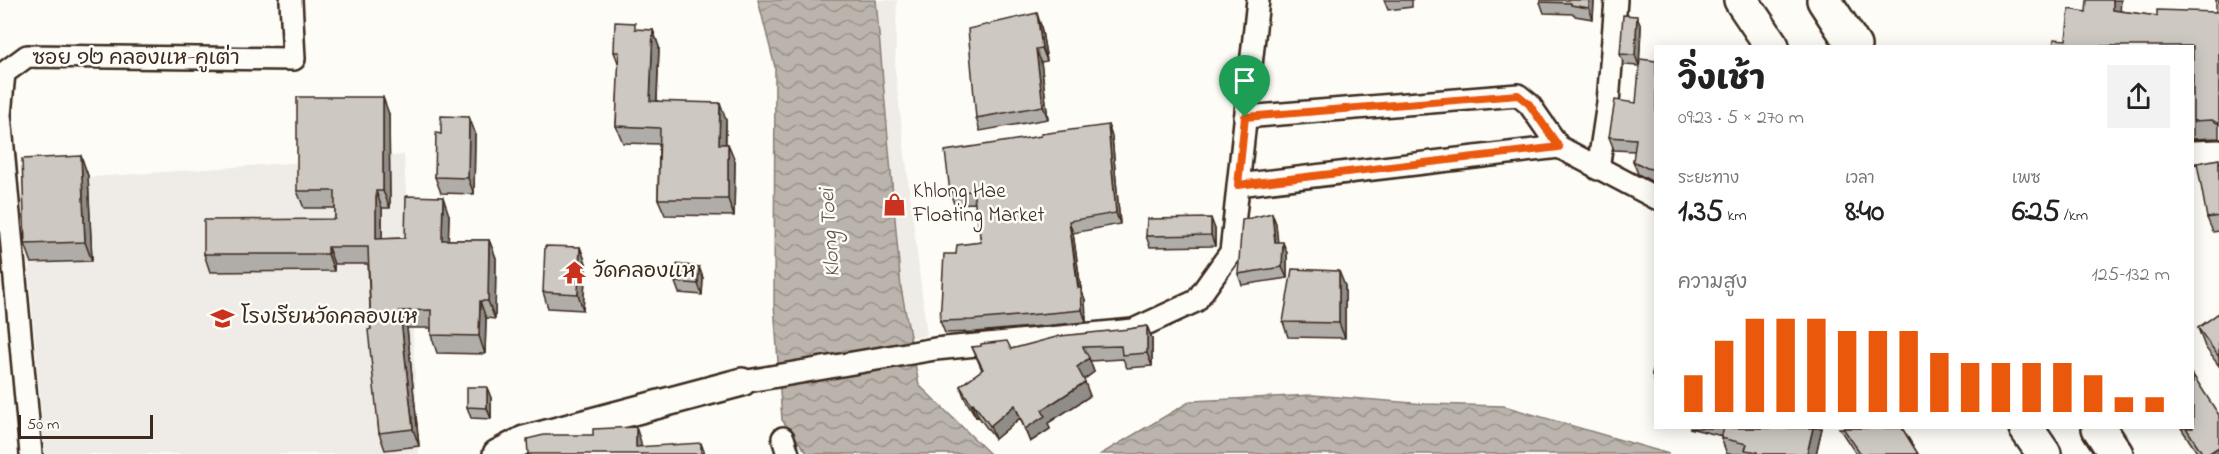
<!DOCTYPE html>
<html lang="th">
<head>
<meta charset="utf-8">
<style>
  :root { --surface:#fff; --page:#f2f2f2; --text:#222; --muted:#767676; --accent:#ea580c }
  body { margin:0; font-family:"Indie Flower","Playpen Sans Thai",sans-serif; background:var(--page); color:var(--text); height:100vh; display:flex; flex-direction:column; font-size:22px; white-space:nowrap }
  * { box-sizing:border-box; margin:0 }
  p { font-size:20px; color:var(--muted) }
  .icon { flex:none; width:33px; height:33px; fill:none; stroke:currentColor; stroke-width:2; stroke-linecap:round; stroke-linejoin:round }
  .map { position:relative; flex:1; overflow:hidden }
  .side { position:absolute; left:1654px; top:45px; width:540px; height:384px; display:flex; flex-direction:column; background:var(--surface); border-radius:0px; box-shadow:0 3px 15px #0003 }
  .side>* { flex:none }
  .scale { position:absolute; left:18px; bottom:15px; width:135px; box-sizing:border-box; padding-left:6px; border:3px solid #3b2a1e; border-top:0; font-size:16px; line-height:21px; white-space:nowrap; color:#3b2a1e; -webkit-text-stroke:4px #fdfcf7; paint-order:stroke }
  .pin { position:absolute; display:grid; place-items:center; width:51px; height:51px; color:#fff; margin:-62px -26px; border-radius:50% 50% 50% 0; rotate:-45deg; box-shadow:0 0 6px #0007 }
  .pin .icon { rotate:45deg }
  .round { display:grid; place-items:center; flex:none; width:63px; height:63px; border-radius:0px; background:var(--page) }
  .overview { display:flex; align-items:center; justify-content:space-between; height:102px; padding:0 24px }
  h1 { font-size:33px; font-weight:800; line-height:45px }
  .stats { display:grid; grid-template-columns:repeat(3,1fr); gap:9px; height:102px; padding:6px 24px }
  .stats div { display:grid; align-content:center }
  .stats b { font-size:30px; font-weight:800 }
  .stats small { font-size:16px; font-weight:400 }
  .stats p { font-size:16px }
  .chart { height:168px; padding:12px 24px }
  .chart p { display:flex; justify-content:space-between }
  .chart svg { width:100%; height:108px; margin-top:6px; stroke:var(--accent); stroke-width:6 }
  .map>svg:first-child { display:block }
  .built { fill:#efece7 }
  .water { fill:url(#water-waves); stroke:#887d74; stroke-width:1.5 }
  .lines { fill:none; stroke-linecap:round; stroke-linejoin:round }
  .minor-casing { stroke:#3b2a1e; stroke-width:26 }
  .tertiary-casing { stroke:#3b2a1e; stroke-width:32 }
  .primary-casing { stroke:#3b2a1e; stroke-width:38 }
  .minor { stroke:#fdfcf7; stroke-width:21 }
  .tertiary { stroke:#fdfcf7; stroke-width:27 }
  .primary { stroke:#fdfcf7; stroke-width:33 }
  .wall { fill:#b0aca7; stroke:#3b2a1e; stroke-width:1.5 }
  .shaded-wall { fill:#908c88; stroke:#3b2a1e; stroke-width:1.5 }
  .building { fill:#cdc8c2; stroke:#3b2a1e; stroke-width:1.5 }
  .route-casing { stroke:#fff; stroke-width:12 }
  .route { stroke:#ea580c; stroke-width:8 }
  .labels { text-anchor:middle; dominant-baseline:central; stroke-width:5; stroke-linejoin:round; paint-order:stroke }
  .street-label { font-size:21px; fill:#3b2a1e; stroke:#fdfcf7 }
  .poi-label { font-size:21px; fill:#3b2a1e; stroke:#fdfcf7; text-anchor:start }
  .water-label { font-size:22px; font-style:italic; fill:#615349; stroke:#fdfcf7 }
</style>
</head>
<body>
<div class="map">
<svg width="2219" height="454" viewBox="0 0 2219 454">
  <defs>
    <pattern id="water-waves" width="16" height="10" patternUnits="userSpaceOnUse" patternTransform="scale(1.5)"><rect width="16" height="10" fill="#bbb4ad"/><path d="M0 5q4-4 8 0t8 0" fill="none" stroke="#99938c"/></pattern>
  </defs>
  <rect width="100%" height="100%" fill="#fdfcf7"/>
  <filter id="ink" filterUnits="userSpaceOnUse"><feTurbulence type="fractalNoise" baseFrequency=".0167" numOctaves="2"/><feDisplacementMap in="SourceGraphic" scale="12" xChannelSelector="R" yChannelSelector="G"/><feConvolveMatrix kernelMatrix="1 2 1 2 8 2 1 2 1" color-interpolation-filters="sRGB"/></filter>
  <g filter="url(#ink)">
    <path class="built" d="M861 0H897L895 70 927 336 894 339Z
      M404 155 419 454H45L21 182Z"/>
    <path class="water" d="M758 0H876L901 288 919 385 990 454H808L782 420 774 304 775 67Z
      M1313 395 1425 404 1504 406 1669 454H1101L1191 401Z"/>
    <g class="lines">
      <defs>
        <path id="minor" d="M1245 117 1518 95 1529 104 1559 147 1656 198
          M2193 152 2219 151
          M1598 169 1608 103 1616 0
          M1238 185 1559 147
          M742 382 935 349 1133 330 1196 301 1231 252 1258 0
          M783 438 788 454
          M31 454 0 115 4 73 27 56 294 59 291 0"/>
        <path id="tertiary" d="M497 454 524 440 742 382"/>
        <path id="primary" d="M1741 0 1772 46
          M1824 0 1854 46
          M2026 428 2044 454
          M2099 428 2116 454"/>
      </defs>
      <use href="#minor" class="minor-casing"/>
      <use href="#tertiary" class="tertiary-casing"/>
      <use href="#primary" class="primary-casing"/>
      <use href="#minor" class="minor"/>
      <use href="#tertiary" class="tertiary"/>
      <use href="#primary" class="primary"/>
    </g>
    <path class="wall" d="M1384 0H1412V7L1388 10Z
      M1594 0 1593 19 1575 16 1574 14 1544 13 1540 2Z
      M2219 0V138L2193 139V46L2066 40 2086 12 2120 11 2157 16 2216 12Z
      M1041 26 1047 61 1041 62 1048 119 980 131 976 118Z
      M1641 27 1639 66 1624 65 1620 54Z
      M637 30H653L659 47 657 101 726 120V144H728L735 161 734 216 665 215 658 199 659 144 623 143 616 126 619 65 614 52Z
      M1656 61V182L1651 181 1638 174 1633 161 1635 151 1614 150 1609 137 1636 103Z
      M389 114 390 208H382V239L405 238 449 215 448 240H489L496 258 495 319 486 318 485 354 437 353 431 335V328H407L419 446 385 450 379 433 371 329 368 264H334V271L210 272 204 254 335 219V208H304L297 191Z
      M469 117 475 133 474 194 441 193 435 177 441 134Z
      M1108 125 1112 137 1120 224 1073 233 1081 289 1085 300 1086 322 976 332 945 333 940 321 956 254 981 242 975 203 954 204 950 192Z
      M81 156 88 176 92 261 32 263 25 244Z
      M2219 159V231L2213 232 2207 218Z
      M1272 213 1276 224 1277 242 1287 253V278L1242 285 1238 274Z
      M1215 229V246L1150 247 1146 236Z
      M580 247 586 263 583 310 548 308 543 292Z
      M699 267 703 278 702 295 679 293 675 282Z
      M1345 286V338L1288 337 1283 322Z
      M2219 313V366L2205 347 2198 328Z
      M1147 326 1152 339V366L1127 368 1123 359 1090 361 1094 372 1083 380 1090 396 1048 423 1050 429 1030 442 1020 418 995 439 978 416 976 417 965 399 960 386 982 370 972 347 1011 349Z
      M1656 353V386L1652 375Z
      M491 398V419L471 418 467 407Z
      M1689 428H1822L1816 454H1727L1721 438 1722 436Z
      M1839 428H1902L1918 454H1856Z
      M2181 428H2193L2219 454H2198Z"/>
    <path class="shaded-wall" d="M1589 0H1594L1593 19 1589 8Z
      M2113 0H2121L2119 28 2113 10Z
      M1037 13 1041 26 1047 61 1042 48Z
      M1637 16 1641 27 1639 66 1635 55Z
      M653 30 659 47 656 118 650 101Z
      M1036 49 1041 62 1048 119 1043 106Z
      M383 97 389 114 390 208 383 191Z
      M720 103 726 120 725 161 719 144Z
      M469 117 475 133 474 194 468 178Z
      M1108 125 1112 137 1120 224 1116 213Z
      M728 144 735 161 734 216 728 199Z
      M81 156 88 176 92 261 85 242Z
      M376 191 382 208V257L376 239Z
      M443 197 449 215 448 257 442 240Z
      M1272 213 1276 224 1279 253 1275 242Z
      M1211 218 1215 229V246L1211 235Z
      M1069 221 1073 233 1081 289 1085 300 1086 322 1082 310Z
      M489 240 496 258 495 319 488 301Z
      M1283 242 1287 253V278L1282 267Z
      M328 247 334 264V271L328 254Z
      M580 247 586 263 583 310 578 294Z
      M699 267 703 278 702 295 698 284Z
      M1339 271 1345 286V338L1339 323Z
      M480 301 486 318 485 354 479 336Z
      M400 311 407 328 419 446 413 429Z
      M1147 326 1152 339V366L1147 353Z
      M1089 358 1094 372 1082 381 1077 367Z
      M1085 382 1090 396 1048 423 1050 429 1030 442 1025 429 1042 410Z
      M487 387 491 398V419L487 408Z
      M973 403 978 416 976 417 971 404Z
      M1015 405 1020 418 995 439 990 426Z
      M636 427 641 442V454L636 447Z
      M1813 428H1822L1816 454H1807Z
      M701 443 705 454H701Z
      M2219 447V454H2208Z"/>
    <path class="building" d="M1540 0H1589V8L1571 5V3L1540 2Z
      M2087 0H2113V10L2157 16V10L2216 12V0H2219V124L2212 120 2193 121V46H2053L2054 39 2066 40 2069 9 2086 12Z
      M1037 13 1042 48 1036 49 1043 106 976 118 968 29Z
      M1623 15 1637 16 1635 55 1620 54Z
      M615 22 635 23V29L653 30 650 101 720 103 719 144H728V199H658L660 128 616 126 619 52H614Z
      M1640 59 1656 61V170L1647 168 1633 161 1636 139 1609 137 1615 100 1636 103Z
      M297 97H383V191H376V239L405 238 406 196 443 197 442 240H489L488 301H480L479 336 431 335V310L400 311 413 429 379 433 368 330 371 329 368 247H328V254H204V220L335 219V191H297Z
      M441 116 469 117 468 178 435 177 436 133 441 134Z
      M1108 125 1116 213 1069 221 1078 288H1081L1082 310 972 320 940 321 944 254H956L957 245 981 242 973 191 950 192 945 151 1041 136V134Z
      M81 156 85 242 25 244 22 159Z
      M2219 159V216L2207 218 2197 163Z
      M1272 213 1275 242H1283L1282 267 1238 274 1242 220Z
      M1211 218V235L1146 236 1147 219Z
      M545 246 580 247 578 294 543 292Z
      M677 264 699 267 698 284 675 282Z
      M1292 269 1339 271V323L1283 322Z
      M2219 313V357L2198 328Z
      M1147 326V353L1122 355 1121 346 1083 347 1089 358 1077 367 1085 382 1042 410 1045 416 1025 429 1015 405 990 426 973 403 971 404 960 386 983 369 972 347 981 346V344L1007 341 1011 349 1060 336 1129 329Z
      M1656 353V376L1652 375Z
      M2193 375 2219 415V447L2208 454H2203L2186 428H2193Z
      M467 387H487V408L467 407Z
      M636 427V447L701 443V454H528L527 439 544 435H593V429Z
      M1724 428H1813L1807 454H1757V452L1745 450 1747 444 1721 438Z
      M1843 428H1902L1918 454H1861Z"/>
  </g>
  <g class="lines" filter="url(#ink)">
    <defs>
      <path id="route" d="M1518 95 1529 104 1559 147 1238 185 1245 117Z"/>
    </defs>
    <use href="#route" class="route-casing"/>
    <use href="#route" class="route"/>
  </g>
  <defs>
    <symbol id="shop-bare" viewBox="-9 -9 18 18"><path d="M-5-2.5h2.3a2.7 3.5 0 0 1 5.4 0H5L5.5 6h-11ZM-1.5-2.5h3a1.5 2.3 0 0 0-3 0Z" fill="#c8321e" stroke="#fdfcf7" stroke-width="2.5" paint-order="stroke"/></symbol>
    <symbol id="temple-bare" viewBox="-9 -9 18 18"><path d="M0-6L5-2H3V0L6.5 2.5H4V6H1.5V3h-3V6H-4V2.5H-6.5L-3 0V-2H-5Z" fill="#c8321e" stroke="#fdfcf7" stroke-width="2.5" paint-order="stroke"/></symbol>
    <symbol id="school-bare" viewBox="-9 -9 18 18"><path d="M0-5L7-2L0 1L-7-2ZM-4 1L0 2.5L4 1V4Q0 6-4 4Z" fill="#c8321e" stroke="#fdfcf7" stroke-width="2.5" paint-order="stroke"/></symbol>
  </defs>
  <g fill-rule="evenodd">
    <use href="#shop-bare" x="878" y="188" width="33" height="33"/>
    <use href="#temple-bare" x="558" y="256" width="33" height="33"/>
    <use href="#school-bare" x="206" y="302" width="33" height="33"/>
  </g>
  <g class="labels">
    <g class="street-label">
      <text x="136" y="59">ซอย ๑๒ คลองแห-คูเต่า</text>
    </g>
    <g class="poi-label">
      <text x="913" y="192">Khlong Hae<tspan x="913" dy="24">Floating Market</tspan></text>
      <text x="593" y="272">วัดคลองแห</text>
      <text x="241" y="318">โรงเรียนวัดคลองแห</text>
    </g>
    <g class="water-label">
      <text transform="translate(831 233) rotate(-94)">Klong Toei</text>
    </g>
  </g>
</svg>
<div class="scale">50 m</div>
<div class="pin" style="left:1245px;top:117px;background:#1e9e55"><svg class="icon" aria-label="arrive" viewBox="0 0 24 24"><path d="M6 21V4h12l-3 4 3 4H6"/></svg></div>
<section class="side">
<div class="overview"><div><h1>วิ่งเช้า</h1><p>09:23 · 5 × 270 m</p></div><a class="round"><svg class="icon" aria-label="share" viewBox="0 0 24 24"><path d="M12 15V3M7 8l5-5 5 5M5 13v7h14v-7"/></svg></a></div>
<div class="stats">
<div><p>ระยะทาง</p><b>1.35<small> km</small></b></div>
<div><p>เวลา</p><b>8:40</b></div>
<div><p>เพซ</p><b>6:25<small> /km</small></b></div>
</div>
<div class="chart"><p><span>ความสูง</span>125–132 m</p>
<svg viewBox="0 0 160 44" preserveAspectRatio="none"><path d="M5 44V29M15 44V15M25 44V6M35 44V6M45 44V6M55 44V11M65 44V11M75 44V11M85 44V20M95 44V24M105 44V24M115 44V24M125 44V24M135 44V29M145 44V38M155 44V38"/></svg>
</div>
</section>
</div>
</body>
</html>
